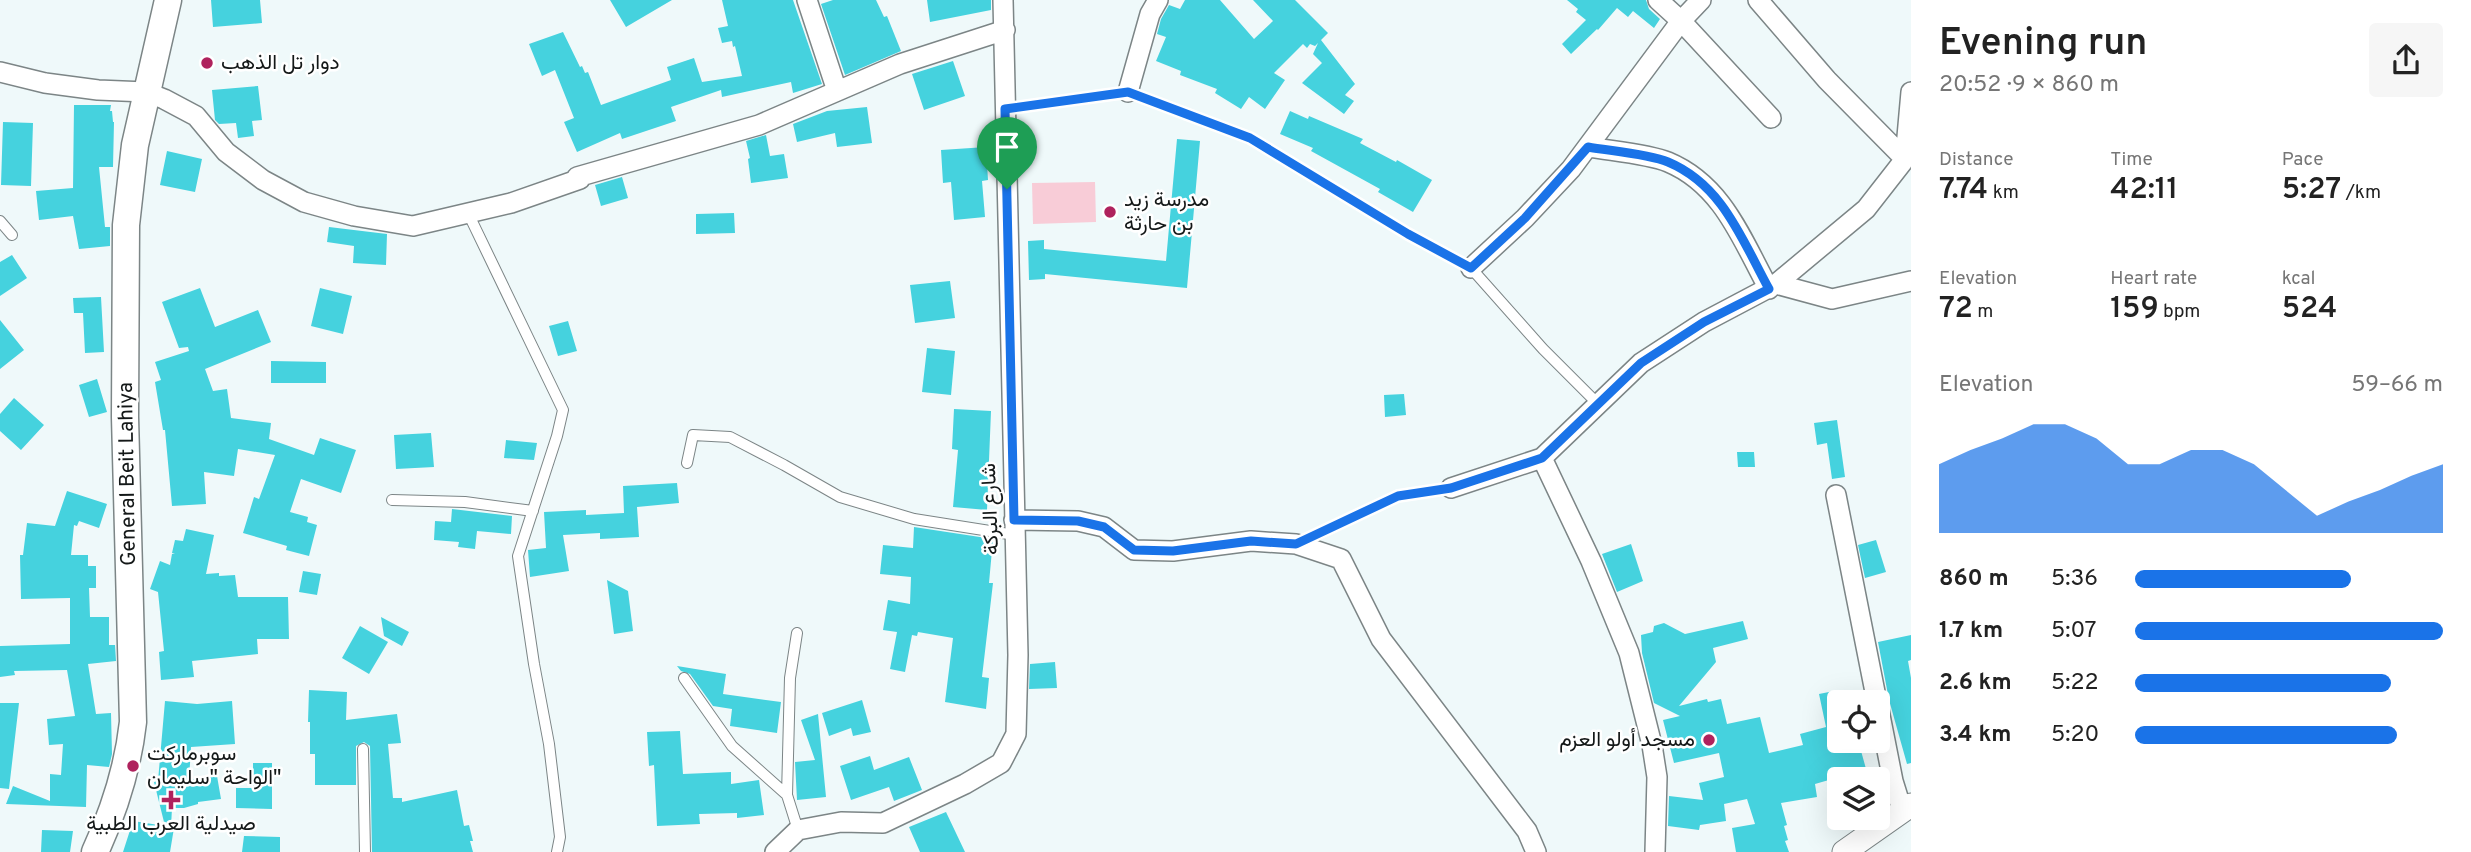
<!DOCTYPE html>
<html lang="en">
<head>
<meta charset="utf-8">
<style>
  :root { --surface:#fff; --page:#f6f6f6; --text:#222; --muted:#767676; --accent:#1a73e8 }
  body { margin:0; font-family:Overpass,Vazirmatn,sans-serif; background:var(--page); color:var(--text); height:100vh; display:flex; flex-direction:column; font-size:26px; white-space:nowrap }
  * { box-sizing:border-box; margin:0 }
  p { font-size:23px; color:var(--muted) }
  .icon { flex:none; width:38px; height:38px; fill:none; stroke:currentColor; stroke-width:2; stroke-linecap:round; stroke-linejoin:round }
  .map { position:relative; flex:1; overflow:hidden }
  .drawer { display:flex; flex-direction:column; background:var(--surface); width:560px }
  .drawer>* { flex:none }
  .controls { position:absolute; left:1827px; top:690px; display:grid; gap:14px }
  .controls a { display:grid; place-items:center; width:63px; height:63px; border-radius:7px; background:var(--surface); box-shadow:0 7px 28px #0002; font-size:35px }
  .pin { position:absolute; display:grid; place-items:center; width:60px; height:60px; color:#fff; margin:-72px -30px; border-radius:50% 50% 50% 0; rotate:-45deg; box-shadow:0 0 7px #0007 }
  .pin .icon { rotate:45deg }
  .round { display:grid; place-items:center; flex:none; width:74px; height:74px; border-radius:7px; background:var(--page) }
  .headline { display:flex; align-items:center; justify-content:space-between; height:119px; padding:0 28px }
  h1 { font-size:38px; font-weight:600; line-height:52px }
  .stats { display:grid; grid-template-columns:repeat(3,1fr); gap:10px; height:119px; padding:7px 28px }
  .stats div { display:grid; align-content:center }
  .stats b { font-size:30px; font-weight:600 }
  .stats small { font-size:19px; font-weight:400 }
  .stats p { font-size:19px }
  .chart { height:196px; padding:14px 28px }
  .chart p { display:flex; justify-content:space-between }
  .chart svg { width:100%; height:126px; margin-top:7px; fill:var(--accent); opacity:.7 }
  ul { padding:0 28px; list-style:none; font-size:23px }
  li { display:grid; grid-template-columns:112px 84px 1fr; align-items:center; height:52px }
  li i { height:18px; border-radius:9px; background:var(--accent) }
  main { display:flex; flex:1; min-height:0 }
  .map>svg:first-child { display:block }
  .green { fill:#f8ccd7 }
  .building { fill:#45d2de }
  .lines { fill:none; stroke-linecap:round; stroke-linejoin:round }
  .service-casing { stroke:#7c8586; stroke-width:12 }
  .minor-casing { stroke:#7c8586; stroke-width:22 }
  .tertiary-casing { stroke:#7c8586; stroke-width:25 }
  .secondary-casing { stroke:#7c8586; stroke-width:29 }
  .service { stroke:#fff; stroke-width:10 }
  .minor { stroke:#fff; stroke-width:19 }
  .tertiary { stroke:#fff; stroke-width:23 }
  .secondary { stroke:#fff; stroke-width:26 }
  .route-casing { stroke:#fff; stroke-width:14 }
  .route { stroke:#1a73e8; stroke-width:9 }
  .poi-dot { fill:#af225d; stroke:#fff; stroke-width:2.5 }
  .labels { text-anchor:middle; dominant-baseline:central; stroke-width:5; stroke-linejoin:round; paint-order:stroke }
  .poi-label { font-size:21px; fill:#141818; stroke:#fff; text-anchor:start }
  .street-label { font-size:21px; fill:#141818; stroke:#fff }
</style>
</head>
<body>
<main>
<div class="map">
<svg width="1911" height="852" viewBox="0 0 1911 852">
  <rect width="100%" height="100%" fill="#eff9fa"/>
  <path class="green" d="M1095 182 1096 222 1033 224 1032 183Z"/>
  <path class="building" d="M211 0H260L262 23 213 27Z
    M610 0H672L626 27Z
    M722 0H793L822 84 793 93 791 82 722 97 721 90 671 107 676 121 622 139 620 133 577 152 564 122 574 118 555 70 542 76 529 44 563 32 580 67 582 66 585 73 588 72 601 105 671 80 667 67 694 58 702 82 742 76 735 46 733 47 732 41 722 43 718 28 728 26Z
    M833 0H876L884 17 887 16 901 51 845 75 821 4Z
    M927 0H991V10L930 22Z
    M1185 0H1220L1254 39 1273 21 1253 0H1295L1328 33 1321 40 1355 84 1345 95 1354 101 1344 114 1302 83 1322 63 1313 54 1318 43 1315 46 1310 44 1307 48 1303 44 1274 73 1285 80 1265 109 1249 97 1241 109 1215 93 1217 89 1180 75 1181 71 1156 61 1166 37 1157 34 1161 19 1169 5 1180 9Z
    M1567 0H1646L1649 9 1660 19 1654 28 1633 11 1628 17 1617 8 1598 30 1597 29 1571 54 1562 44 1586 20 1576 12 1578 9Z
    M953 61 965 96 924 110 912 74Z
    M258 86 262 120 252 121 254 136 238 138 236 123 219 124 215 120 212 90Z
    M74 105H111L110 111H112L113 122H114L113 167H99L105 227H110V246L79 249 73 216 39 220 36 191 73 188Z
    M867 107 872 143 837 147 835 133 797 142 793 124 827 111Z
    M1290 111 1308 119 1309 116 1363 139 1360 143 1396 162 1397 160 1432 180 1413 212 1378 192 1380 189 1311 151 1313 148 1280 134Z
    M3 122 33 123 31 186 1 185Z
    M766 135 770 156 784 154 788 178 751 183 748 159 750 158 746 141Z
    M1177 139 1200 141 1187 288 1045 274V279L1029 280 1028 241 1044 240V249L1166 261Z
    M986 147 988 180 982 181 985 217 954 220 951 182 943 183 941 150Z
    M167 151 202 159 195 192 160 185Z
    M622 177 628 198 601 206 595 185Z
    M734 213 735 233 696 234V214Z
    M329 227 387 234 386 265 353 263 354 246 327 242Z
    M12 255 27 278 0 296V262Z
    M950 281 955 318 915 323 910 285Z
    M200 288 215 327 258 310 271 342 205 369 213 391 227 389 231 418 271 423 269 439 314 455 320 438 356 450 341 493 301 479 290 512 308 517 307 522 317 525 309 556 286 550 287 546 243 533 254 497 259 499 275 455 238 449 234 476 204 472 206 504 172 506 165 430H163L155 382 161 380 155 362 189 351 188 347 179 348 162 302Z
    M320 288 352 296 343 334 311 326Z
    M101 297 104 352 85 353 83 313H74L73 298Z
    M0 320 24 350 0 369Z
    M568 321 577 351 558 356 549 326Z
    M927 348 955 351 951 395 922 392Z
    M271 361 326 362V383H271Z
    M97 379 107 412 89 417 79 385Z
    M1404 394 1406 415 1385 417 1384 395Z
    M14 398 44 425 21 450 0 431V414Z
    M954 409 991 411 987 510 953 507 958 450 952 449Z
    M1837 420 1845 477 1832 479 1827 443 1817 445 1814 423Z
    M431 433 434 467 396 469 394 435Z
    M506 440 537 443 534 460 504 458Z
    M1737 452H1754L1755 467H1738Z
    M677 483 679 503 637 507 639 537 600 539V533L563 535 569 571 530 577 528 550 546 548 544 512 586 510V515L624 513 623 486Z
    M67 491 107 504 99 528 79 521 77 526 74 525 71 555H88V566H96V588H89L90 617H109V645H115L116 661 88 664 96 714 111 713 112 754 109 767 87 765 86 807 6 804 13 786 50 801V774L61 775 63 744 49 745 47 719 75 716 67 670 14 671 15 675 0 677V646L70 644V598L21 599 20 555H23L27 523 55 526Z
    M452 509 512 516 511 534 477 531 475 549 458 547 459 542 434 540 435 521 451 522Z
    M914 527 993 539 989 583H993L982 677 989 678 986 709 945 702 953 638 918 632 917 636 912 635 905 672 890 669 897 632 883 630 888 600 910 604 911 577 880 574 883 545 913 548Z
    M186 529 214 535 206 574 219 573V576L235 575 238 597H288L289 639H257L258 654 192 661 194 677 161 680 159 652 164 651 158 592 150 589 160 561 170 565 172 554H175L172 553 175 540 183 541Z
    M1876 540 1886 572 1865 578 1858 545Z
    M1631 544 1643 581 1617 592 1602 554Z
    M303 571 321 574 317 595 299 592Z
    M607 580 628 591 633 631 614 634Z
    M381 617 409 632 402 646 384 636Z
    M1743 621 1748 639 1713 648 1716 662 1679 706 1707 699 1708 702 1721 699 1727 724 1760 717 1769 753 1803 745 1800 734 1826 727 1819 694 1839 690V740H1858L1868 776 1855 779 1853 773 1815 784 1817 797 1781 803 1787 825 1784 826 1788 840 1785 841 1789 852H1736L1732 828 1755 824 1747 799 1724 804 1726 821 1700 825 1699 830 1668 826 1669 796 1703 800 1699 783 1724 777 1719 753 1674 763 1663 720 1680 716 1654 703 1642 653 1641 635 1653 632 1654 626 1664 623 1685 634Z
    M360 626 388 642 369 674 342 658Z
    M1911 635V660L1908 661 1911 678V763L1907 764 1889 700 1878 642Z
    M1055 662 1057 688 1029 689 1030 664Z
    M677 666 726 674 723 694 781 702 777 733 730 726 732 709 713 706 690 674 681 671Z
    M309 690 347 692 346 720 397 714 401 743 388 744 393 798H402V802L457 790 464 826 469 825 473 841H470L473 852H372L370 746 364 742 356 746V785H315V754H310V722H308Z
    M862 700 871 732 853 736 851 728 829 736 822 713Z
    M165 701 197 704 232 701 235 744 191 747 189 780 217 776 221 799 198 802V804L184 808H172L171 827 174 828 170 852H123L133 821 165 826 154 782 158 781Z
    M0 703H19L9 789 0 788Z
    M818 714 826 797 797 800 795 762 815 760 801 720Z
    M680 731 683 774 731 772V784L759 780 764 815 737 818V813L699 814 700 824 657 826 654 765 649 766 647 732Z
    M870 756 874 770 909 757 922 790 894 801 889 787 851 800 840 766Z
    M253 763H272V809L236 808V788H253Z
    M946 812 965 852H920L909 827Z
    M42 830 73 831 70 852H41Z
    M244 836 280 837V852H242Z"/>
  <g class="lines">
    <defs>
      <path id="service" d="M1005 109 1128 92 1250 138 1408 234 1471 268 1543 349 1599 405
        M468 213 563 410 557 436 518 556 534 664 549 744 560 837 557 852
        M0 221 12 235
        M687 463 693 435 730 437 784 465 840 497 914 519 1015 535
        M392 500 465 502 533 511
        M1297 544 1398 496 1451 488
        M797 633 790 678 787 795 798 830
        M684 678 732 746 787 795
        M363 749 365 852"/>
      <path id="minor" d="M807 0 837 91
        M1701 0 1681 21 1771 118
        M1758 0 1827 80 1905 159
        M0 72 45 83 98 90 146 92 164 99 196 116 226 152 263 180 304 202 354 216 413 226 511 203 580 179 577 177 759 125 900 64 1005 30
        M1128 92 1150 14 1158 0
        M1589 147C1611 151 1648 154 1668 162 1723 185 1742 240 1769 289
        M1471 268 1525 218 1571 169 1681 21 1658 0
        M1776 284 1832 299 1911 281
        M1542 458 1591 561 1629 653 1652 745 1657 777 1655 852
        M1451 488 1542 458 1641 363 1704 322 1776 284 1866 209 1905 159 1911 92
        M1836 495 1877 702
        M1014 520 1078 521 1104 527 1134 550 1173 551 1251 541 1296 544 1341 559 1381 639 1527 831 1536 852
        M1878 705 1893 781 1902 810
        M775 852 798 830 841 822 883 823 965 784 1001 763 1016 734 1018 655 1003 0"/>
      <path id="tertiary" d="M1844 852 1911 805"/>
      <path id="secondary" d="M95 852C114 811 128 767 133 722L125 417 126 225 135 145 168 0"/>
    </defs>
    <use href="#service" class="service-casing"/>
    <use href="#minor" class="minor-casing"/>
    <use href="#tertiary" class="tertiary-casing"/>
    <use href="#secondary" class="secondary-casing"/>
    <use href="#service" class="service"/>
    <use href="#minor" class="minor"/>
    <use href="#tertiary" class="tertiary"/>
    <use href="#secondary" class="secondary"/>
  </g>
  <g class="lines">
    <defs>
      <path id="route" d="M1128 92 1250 138 1408 234 1471 268 1525 218 1588 147C1611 151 1648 154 1668 162 1723 185 1742 240 1769 289L1704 322 1641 363 1542 458 1451 488 1398 496 1296 544 1251 541 1173 551 1134 550 1104 527 1078 521 1014 520 1005 109Z"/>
    </defs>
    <use href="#route" class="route-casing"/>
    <use href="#route" class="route"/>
  </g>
  <g class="poi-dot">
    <circle cx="207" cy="63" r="7"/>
    <circle cx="1110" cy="212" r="7"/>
    <circle cx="1709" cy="740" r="7"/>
    <circle cx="133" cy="766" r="7"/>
    <path d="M167.5 789.5h7v7h7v7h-7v7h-7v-7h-7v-7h7z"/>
  </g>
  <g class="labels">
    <g class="poi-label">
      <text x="221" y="63">دوار تل الذهب</text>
      <text x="1124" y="200">مدرسة زيد<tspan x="1124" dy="24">بن حارثة</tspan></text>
      <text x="1695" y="740" text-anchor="end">مسجد أولو العزم</text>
      <text x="147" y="754">سوبرماركت<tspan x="147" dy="24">الواحة "سليمان"</tspan></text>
      <text x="171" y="824" text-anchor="middle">صيدلية العرب الطبية</text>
    </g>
    <g class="street-label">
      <text transform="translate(128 474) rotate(-91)">General Beit Lahiya</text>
      <text transform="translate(991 509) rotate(-92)">شارع البركة</text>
    </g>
  </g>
</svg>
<div class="controls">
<a><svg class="icon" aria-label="locate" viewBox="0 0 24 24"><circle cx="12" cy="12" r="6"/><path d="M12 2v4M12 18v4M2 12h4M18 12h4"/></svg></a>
<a><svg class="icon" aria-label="layers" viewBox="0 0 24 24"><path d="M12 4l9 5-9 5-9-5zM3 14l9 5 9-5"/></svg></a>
</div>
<div class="pin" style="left:1007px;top:189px;background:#1e9e55"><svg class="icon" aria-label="arrive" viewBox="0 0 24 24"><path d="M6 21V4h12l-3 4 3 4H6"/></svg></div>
</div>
<section class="drawer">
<div class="headline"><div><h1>Evening run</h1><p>20:52 · 9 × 860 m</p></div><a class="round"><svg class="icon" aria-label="share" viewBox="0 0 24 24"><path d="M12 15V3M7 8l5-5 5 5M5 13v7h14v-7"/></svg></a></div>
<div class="stats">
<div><p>Distance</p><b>7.74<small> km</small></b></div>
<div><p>Time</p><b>42:11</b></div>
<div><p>Pace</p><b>5:27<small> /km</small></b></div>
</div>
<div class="stats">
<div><p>Elevation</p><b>72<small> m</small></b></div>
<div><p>Heart rate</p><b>159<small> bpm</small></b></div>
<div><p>kcal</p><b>524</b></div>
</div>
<div class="chart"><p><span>Elevation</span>59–66 m</p>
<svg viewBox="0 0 160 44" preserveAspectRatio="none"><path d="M0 44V20L10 15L20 11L30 6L40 6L50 11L60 20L70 20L80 15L90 15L100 20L110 29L120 38L130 33L140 29L150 24L160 20V44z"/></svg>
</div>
<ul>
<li><b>860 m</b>5:36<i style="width:70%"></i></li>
<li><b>1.7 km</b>5:07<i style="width:100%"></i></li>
<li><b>2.6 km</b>5:22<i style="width:83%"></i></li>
<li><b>3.4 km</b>5:20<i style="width:85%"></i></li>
</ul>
</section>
</main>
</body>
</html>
